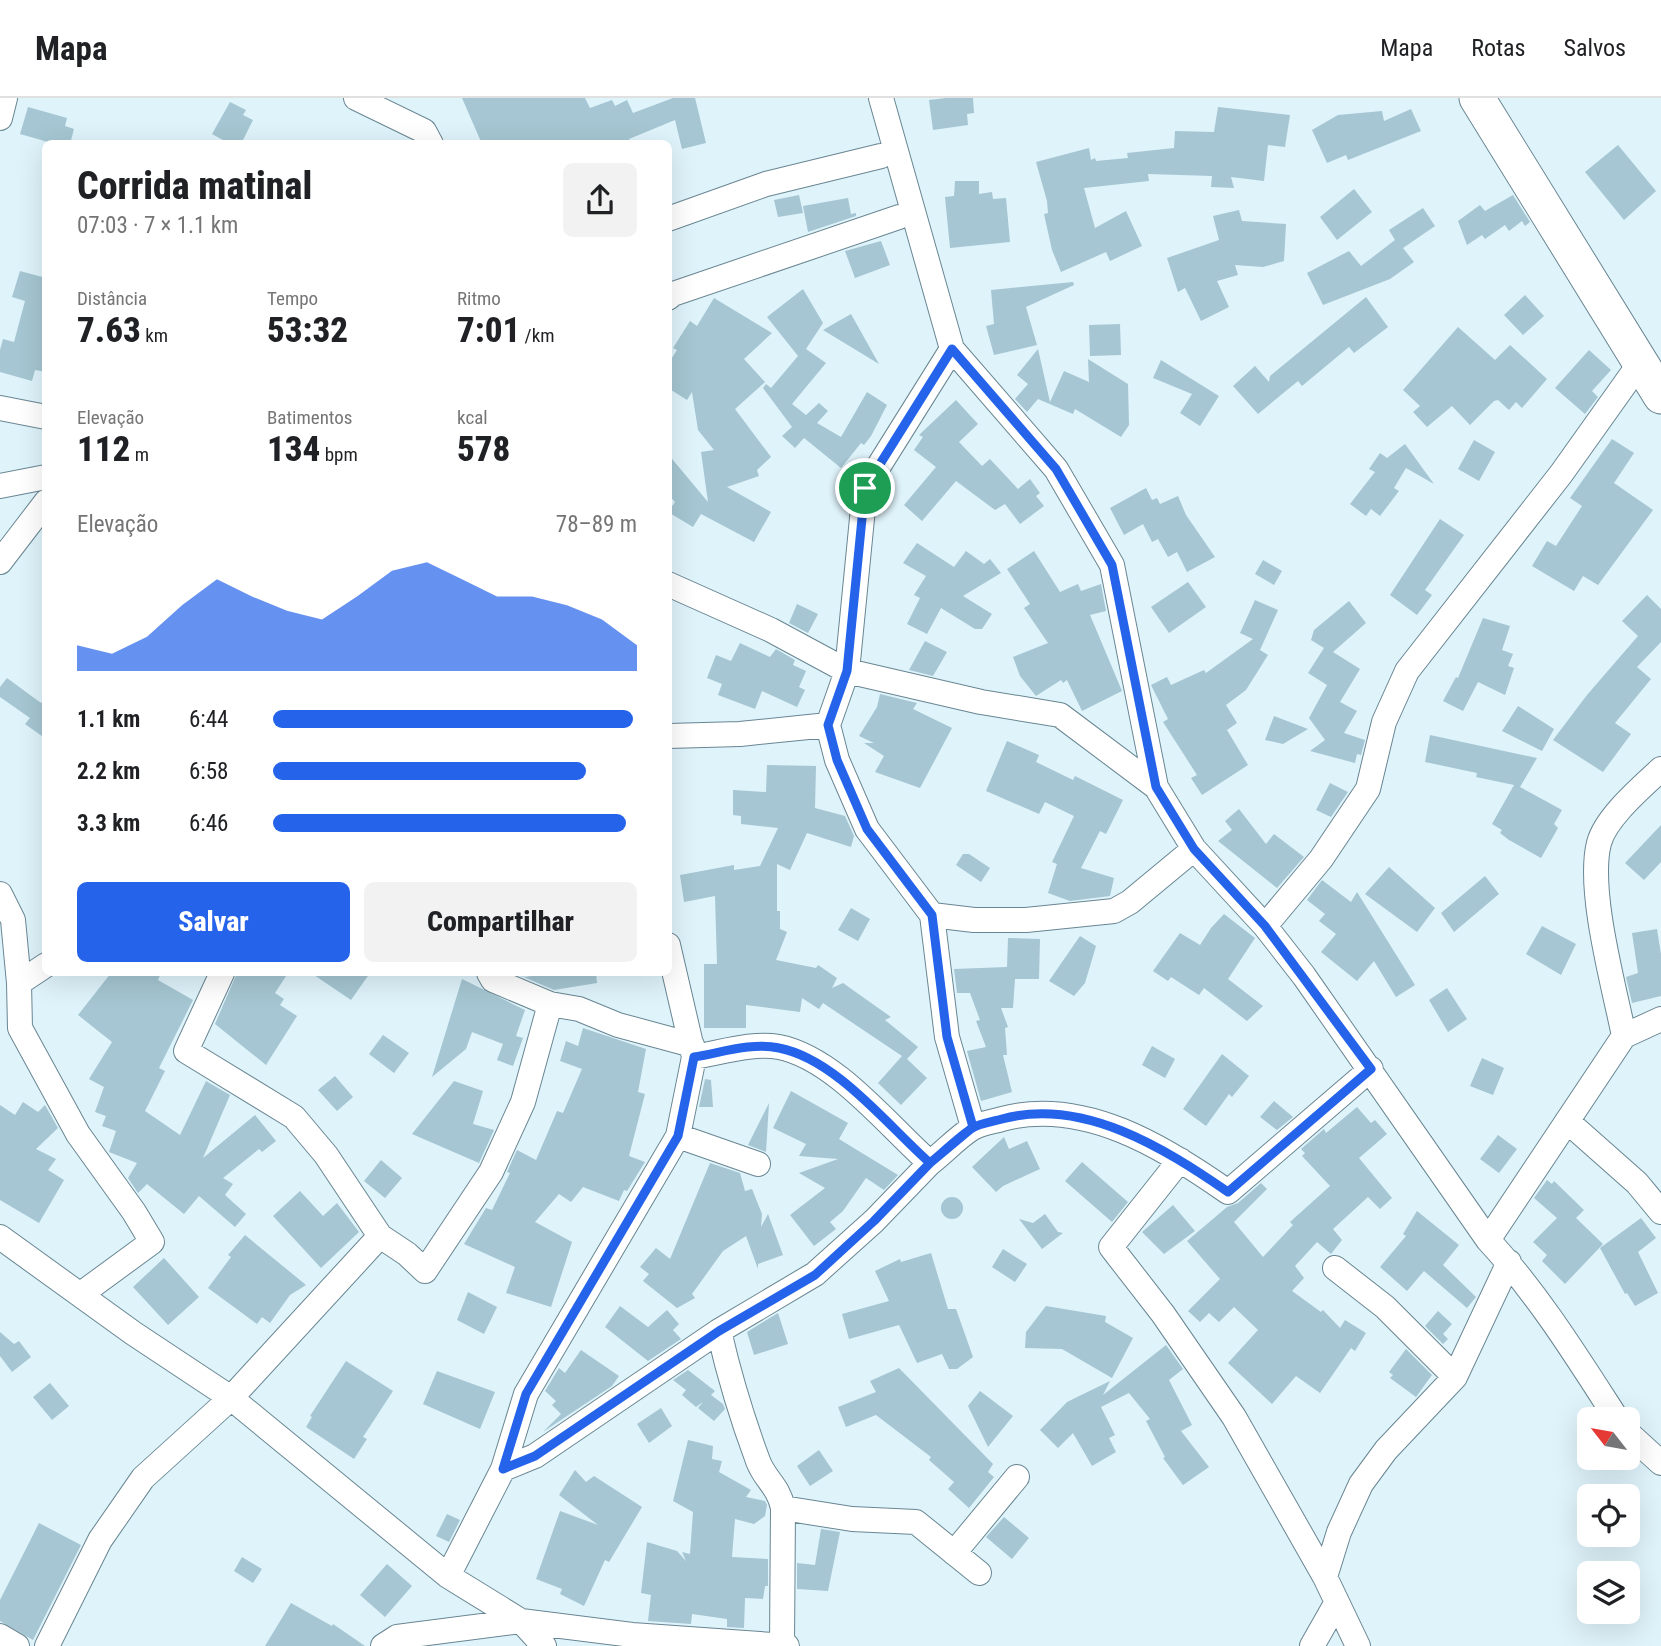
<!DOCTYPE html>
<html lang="pt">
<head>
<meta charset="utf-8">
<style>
  :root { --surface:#fff; --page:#f2f2f2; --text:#202124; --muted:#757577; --line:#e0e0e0; --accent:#2563eb }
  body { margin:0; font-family:"Roboto Condensed",sans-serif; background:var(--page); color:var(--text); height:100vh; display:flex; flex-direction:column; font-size:26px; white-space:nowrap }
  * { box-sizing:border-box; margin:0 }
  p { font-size:23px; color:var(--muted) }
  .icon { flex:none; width:38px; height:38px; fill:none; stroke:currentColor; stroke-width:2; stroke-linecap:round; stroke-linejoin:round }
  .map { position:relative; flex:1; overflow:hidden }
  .panel { position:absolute; left:42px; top:42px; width:630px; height:836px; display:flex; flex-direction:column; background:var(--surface); border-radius:10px; box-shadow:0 7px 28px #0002 }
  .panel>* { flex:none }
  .needle { width:46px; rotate:301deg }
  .fabs { position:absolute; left:1577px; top:1309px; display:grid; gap:14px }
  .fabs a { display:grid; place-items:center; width:63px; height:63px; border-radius:10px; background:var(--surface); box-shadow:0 7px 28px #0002; font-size:35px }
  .pin { position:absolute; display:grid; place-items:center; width:60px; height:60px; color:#fff; margin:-30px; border:4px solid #fff; border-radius:50%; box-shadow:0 2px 7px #0007 }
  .round { display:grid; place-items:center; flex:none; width:74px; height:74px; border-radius:10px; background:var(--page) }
  .overview { display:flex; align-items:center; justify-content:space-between; height:119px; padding:0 35px }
  h1 { font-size:38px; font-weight:800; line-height:52px }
  .metrics { display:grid; grid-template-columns:repeat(3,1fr); gap:10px; height:119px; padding:7px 35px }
  .metrics div { display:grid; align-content:center }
  .metrics b { font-size:35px; font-weight:800 }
  .metrics small { font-size:19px; font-weight:400 }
  .metrics p { font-size:19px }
  .chart { height:196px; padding:14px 35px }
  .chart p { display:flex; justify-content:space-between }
  .chart svg { width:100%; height:126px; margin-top:7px; fill:var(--accent); opacity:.7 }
  .button { display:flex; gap:14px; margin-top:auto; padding:14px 35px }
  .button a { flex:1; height:80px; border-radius:10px; background:var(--accent); color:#fff; font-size:28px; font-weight:800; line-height:80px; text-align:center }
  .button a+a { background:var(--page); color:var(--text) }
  ul { padding:0 35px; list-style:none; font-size:23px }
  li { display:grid; grid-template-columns:112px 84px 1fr; align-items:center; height:52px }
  li i { height:18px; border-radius:9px; background:var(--accent) }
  header { display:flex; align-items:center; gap:42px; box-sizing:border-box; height:98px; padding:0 35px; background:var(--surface); border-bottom:2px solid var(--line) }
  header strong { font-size:33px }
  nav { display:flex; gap:38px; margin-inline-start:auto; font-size:24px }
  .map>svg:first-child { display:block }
  .building { fill:#a5c6d2 }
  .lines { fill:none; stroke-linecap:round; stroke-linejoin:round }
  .street-casing { stroke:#688692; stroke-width:26 }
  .secondary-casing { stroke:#688692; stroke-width:37 }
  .street { stroke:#fff; stroke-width:24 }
  .secondary { stroke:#fff; stroke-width:35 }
  .route-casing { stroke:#fff; stroke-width:14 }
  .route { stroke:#2563eb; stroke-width:9 }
</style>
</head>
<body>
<header>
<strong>Mapa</strong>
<nav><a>Mapa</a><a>Rotas</a><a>Salvos</a></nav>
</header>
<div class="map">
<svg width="1661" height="1548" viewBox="0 0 1661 1548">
  <rect width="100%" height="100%" fill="#dff3fb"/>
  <path class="building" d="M462 0H585L590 10 612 2 615 8 627 2 633 15 673 0H695L706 45 682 51 675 22 629 41 631 46H482Z
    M946 0H973L974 15 967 16 968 27 933 32 929 2Z
    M230 4 246 12 243 17 253 22 241 46H230L212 36Z
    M28 9 67 20 65 28 74 31 70 46H55L20 36Z
    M1218 9 1290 17 1285 49 1268 47 1264 83 1231 79 1234 90 1211 89 1212 78 1148 76 1149 83 1084 90 1095 130 1126 113 1142 148 1110 163 1106 154 1061 174 1052 152 1044 116 1048 115 1047 103 1036 64 1089 50 1091 62 1095 60 1096 63 1128 60 1127 55 1174 50 1175 33 1214 34Z
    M1411 11 1421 33 1348 62 1346 57 1327 65 1312 32 1338 17 1382 13 1384 23Z
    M1618 47 1656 93 1624 122 1585 74Z
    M955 83H979V96L992 94 993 101 1006 100 1010 144 950 150 945 99 954 98Z
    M1354 91 1372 114 1337 142 1320 119Z
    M799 97 803 115 778 119 774 102Z
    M1513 97 1530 124 1525 128 1522 123 1509 133 1505 127 1485 141 1482 137 1467 147 1458 123 1480 107 1485 113Z
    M848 100 851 116 856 115V118L808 134 803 108Z
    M1423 110 1435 128 1403 150 1414 164 1390 181 1323 207 1307 175 1349 153 1361 168 1395 142 1389 132Z
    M1239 112 1242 123 1286 126 1284 163 1263 169 1235 167 1238 177 1217 183 1229 209 1201 223 1185 190 1178 194 1167 160 1219 142 1213 118Z
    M881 143 890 167 855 180 845 153Z
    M20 173 46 180V274L35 272 32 283 0 274V252L3 241 14 244 25 203 12 199Z
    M1073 184 1074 187 1026 209 1037 247 994 257 986 228 994 226 991 192Z
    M803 191 823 225 806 251 826 265 792 306 806 317 819 305 828 313 817 325 841 339 867 294 887 307 871 338 864 347 861 345 841 370 804 340 795 350 782 338 792 329 763 290 766 286 771 290 798 258 767 219Z
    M1525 197 1544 218 1523 237 1504 217Z
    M1366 199 1388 229 1354 255 1349 249 1302 288 1298 283 1258 316 1233 288 1255 268 1269 284 1270 278Z
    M714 200 772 235 744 261 765 284 735 311 771 359 757 372 759 378 727 389 771 414 754 444 701 416 693 429 668 414 675 404 668 396V356L708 404 701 354 714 352 698 332 692 294 687 302 668 290V266L677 252 673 250 690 223 697 228Z
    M851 216 879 266 823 232Z
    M1120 226 1121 257 1090 258 1089 227Z
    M1458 229 1495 262 1510 247 1547 281 1522 310 1516 304 1509 312 1498 302 1494 303 1470 327 1452 308 1427 329 1413 314 1420 308 1403 292Z
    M1038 251 1050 304 1064 273 1089 284 1088 261 1128 286 1129 327 1121 339 1075 311 1073 316 1038 301 1027 314 1015 301 1028 286 1017 277Z
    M1589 252 1611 272 1592 293 1598 299 1585 316 1555 290Z
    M1161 262 1219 298 1200 328 1180 315 1192 296 1153 280Z
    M956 302 978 326 959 344 982 368 990 361 1018 391 1030 381 1040 395 1036 398 1044 408 1020 426 1005 406 995 412 956 383 922 423 904 407 936 369 914 352 923 339 919 337Z
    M1612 341 1634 355 1614 385 1653 412 1598 487 1583 478 1574 493 1532 468 1547 443 1556 448 1582 408 1570 400Z
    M1474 342 1495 354 1479 383 1458 371Z
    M1405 346 1434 386 1406 370 1394 390 1399 393 1380 418 1371 411 1366 418 1350 406 1375 374 1369 371 1380 355 1387 360Z
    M1146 390 1152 402 1157 400 1160 406 1178 398 1186 417 1215 459 1187 474 1177 454 1168 459 1158 441 1152 444 1143 426 1124 437 1110 410Z
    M1440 421 1464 437 1425 492 1432 497 1417 517 1390 497Z
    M917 445 954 469 966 453 984 466 990 461 1001 475 963 498 992 516 982 531H975L941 510 927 536 907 526 920 500 914 497 926 478 903 465Z
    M1034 453 1060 494 1078 486 1081 493 1101 486 1106 513 1090 517 1122 593 1082 613 1067 582 1063 585 1061 582 1036 598 1020 578 1013 559 1048 545 1024 510 1030 506 1007 471Z
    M1263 462 1282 473 1274 487 1255 476Z
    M1188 484 1206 509 1169 535 1151 509Z
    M1647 497 1661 511V544L1637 569 1651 581 1615 625 1631 636 1603 674 1553 642 1587 597 1638 538 1622 523Z
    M1255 502 1278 512 1260 552 1268 557 1246 592 1226 607 1237 625 1227 632 1248 667 1202 697 1191 680 1197 677 1163 624 1168 621 1151 587 1167 579 1171 587 1204 572 1206 575 1253 541 1240 535Z
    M1349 503 1366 525 1333 554 1360 571 1340 604 1357 613 1344 635 1365 642 1361 657 1357 656 1355 665 1310 653 1325 642 1309 620 1327 587 1308 575 1324 550 1311 542 1314 532Z
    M797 506 818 516 808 535 789 525Z
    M1483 520 1510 528 1502 552 1513 556 1508 568 1514 570 1505 597 1478 584 1463 613 1443 603 1456 579 1458 580Z
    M925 543 947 554 933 578 909 572Z
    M740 545 770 559 776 551 795 562 793 567 806 573 799 589 805 592 797 609 762 593 755 611 718 597 722 586 707 580 716 557 731 563Z
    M7 580 41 605 46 599V641L25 626 30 620 0 599V589Z
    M880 596 917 605 913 611 952 630 920 690 875 674 884 658 864 645H874L859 638 877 609Z
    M1518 608 1554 631 1542 653 1502 633Z
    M1274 618 1308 631 1283 646 1265 642Z
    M1430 637 1537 660 1520 689 1562 712 1554 726 1558 730 1541 760 1509 742 1500 735 1502 732 1492 726 1514 687 1476 679 1477 675 1425 664Z
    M1007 643 1039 657 1036 664 1073 682 1075 678 1123 702 1106 736 1100 733 1081 770 1114 780 1110 798 1070 803 1048 795 1057 766 1052 764 1074 718 1045 704 1039 716 986 693Z
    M767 667 816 668 815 710 845 718 854 738 851 749 807 735 790 772 777 766V813H780V831L787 834 776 862 816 870 818 867 837 880 832 890 843 885 891 919 885 922 918 949 907 961 927 980 901 1007 878 985 902 958 823 905 819 911 802 900 800 914 746 907V930H704V866H717L715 798 684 804 680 777 734 767V772L760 768 778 730 741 726V718L733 717V692L766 694Z
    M1330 685 1348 694 1331 719 1316 712Z
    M1239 711 1266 746 1274 736 1304 759 1277 790 1218 743 1232 732 1225 723Z
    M1661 727V764L1644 782 1625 765Z
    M963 756H969L990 770 981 784 956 767Z
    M1389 769 1435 810 1417 834 1365 796Z
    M1485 778 1499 796 1454 834 1441 815Z
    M1322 782 1351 804 1357 794 1415 887 1396 899 1374 863 1357 883 1321 854 1336 836 1319 823 1325 816 1307 802Z
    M851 810 870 821 858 843 838 832Z
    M1224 816 1255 840 1228 881 1263 908 1247 923 1204 890 1199 897 1171 879 1168 883 1153 873 1180 835 1200 847 1211 830Z
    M1542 828 1576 846 1561 877 1526 856Z
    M1657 831 1661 856V898L1632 905 1626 879 1638 875 1632 835Z
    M1080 838 1096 848 1085 885 1074 898 1049 883Z
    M1008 840 1040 841 1039 881H1015L1013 910H1001L1008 929 1005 930 1007 957H1003L1012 994 981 1003 967 953 986 949 976 923 980 922 970 895H957L954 871 1007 869Z
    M111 875H161L158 882 193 902 159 970 165 973 145 1013 180 1037 206 983 230 997 203 1060 255 1017 276 1043 262 1054 259 1051 223 1080 233 1086 225 1097 246 1116 235 1129 199 1098 184 1116 147 1086 138 1095 128 1080 137 1065 109 1054 116 1033 102 1028 106 1018 95 1014 104 989 89 981 112 944 78 917Z
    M237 875H288L275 895 284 901 280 907 297 918 266 967 215 926Z
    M311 875H370L351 902Z
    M551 875H596L597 885 554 892 519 877 525 879Z
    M462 881 525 912 516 938 523 940 513 968 497 962 503 946 472 934 466 951 432 979Z
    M1447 890 1467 921 1448 934 1429 902Z
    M583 930 646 951 638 994 645 996 629 1058 645 1064 627 1093 624 1092 619 1103 583 1089 571 1104 559 1096 535 1124 572 1144 551 1209 506 1195 515 1169 464 1146 486 1110 492 1112 510 1075 507 1074 517 1052 536 1062 557 1013 563 1015 582 971 560 963 566 943 578 948Z
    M383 937 409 955 394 975 369 956Z
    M1152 948 1175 961 1165 980 1142 967Z
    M1222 956 1249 978 1232 999 1229 996 1206 1028 1183 1011Z
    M1482 960 1504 970 1493 997 1470 988Z
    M335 978 353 999 337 1013 318 992Z
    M705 981 711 982 713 1009H699Z
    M454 983 483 993 473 1026 494 1032 479 1065 412 1036Z
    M791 993 848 1025 839 1041 898 1077 884 1092 866 1080 843 1113 830 1124 836 1131 814 1148 790 1117 825 1090 799 1075 838 1061 799 1058 806 1046 773 1030Z
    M1274 1003 1293 1019 1277 1032 1260 1019Z
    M23 1004 38 1014 45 1007 58 1030 36 1051 56 1061 48 1072 64 1082 39 1125 0 1102V1007L15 1017Z
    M769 1005 766 1054 748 1047Z
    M1357 1009 1371 1025 1375 1022 1387 1036 1359 1060 1392 1100 1380 1111 1368 1099 1333 1131 1342 1142 1331 1156 1317 1144 1295 1168 1304 1180 1292 1193 1321 1214 1323 1212 1340 1230 1345 1222 1366 1235 1355 1253 1351 1250 1320 1295 1296 1278 1272 1306 1228 1265 1258 1232 1234 1209 1219 1224 1209 1215 1200 1224 1188 1213 1220 1181 1187 1143 1227 1109 1238 1105 1261 1085 1267 1091 1234 1124 1263 1159 1293 1127 1290 1124 1330 1088 1302 1058 1305 1055 1301 1051 1324 1031 1326 1035Z
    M1498 1037 1517 1051 1499 1075 1480 1061Z
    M1004 1039 1009 1051 1027 1043 1040 1071 1003 1088 996 1094 972 1069Z
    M381 1062 402 1080 385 1100 364 1083Z
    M1082 1064 1128 1104 1112 1124 1065 1083Z
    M710 1065 740 1075 745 1093 752 1091 762 1116 761 1129 768 1116 783 1157 758 1166V1171L746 1138 723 1153 692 1196 695 1200 677 1210 643 1183 649 1176 640 1169 656 1150 670 1161Z
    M1547 1082 1552 1086 1554 1083 1584 1112 1576 1120 1603 1146 1565 1186 1542 1163 1547 1157 1533 1144 1557 1120 1534 1100Z
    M300 1093 323 1118 337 1105 359 1134 321 1170 273 1118Z
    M941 1110a11 11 0 1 1 22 0a11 11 0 1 1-22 0Z
    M1173 1107 1195 1133 1164 1156 1142 1134Z
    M1417 1113 1459 1147 1443 1167 1476 1199 1467 1210 1424 1173 1407 1193 1380 1169 1406 1138 1403 1136Z
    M1045 1116 1058 1134 1063 1135 1042 1151 1019 1121 1033 1125Z
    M1641 1120 1656 1140 1638 1154 1658 1195 1635 1208 1627 1195 1625 1196 1600 1150Z
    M245 1137 306 1187 290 1197 270 1225 262 1219 257 1226 208 1190 231 1159 228 1157Z
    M1003 1151 1027 1166 1015 1184 992 1169Z
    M931 1155 948 1211H956L973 1259 957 1271H949L942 1256 917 1265 899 1227 849 1241 842 1216 889 1203 875 1173 900 1161 901 1164Z
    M164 1160 199 1199 168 1227 133 1189Z
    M468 1194 497 1209 484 1236 457 1222Z
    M620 1208 648 1229 667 1212 679 1226 673 1232 681 1241 648 1263 605 1229Z
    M1046 1208 1106 1218 1105 1224 1133 1240 1112 1280 1062 1251 1025 1250 1026 1234Z
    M1438 1213 1452 1226 1443 1236 1448 1241 1443 1246 1425 1228Z
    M778 1215 788 1246 754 1257 747 1234Z
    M0 1234 14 1246 19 1243 31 1259 12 1274 0 1258Z
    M1166 1247 1183 1271 1169 1282 1192 1327 1181 1333 1209 1369 1183 1387 1163 1360 1165 1359 1146 1323 1150 1321 1129 1295 1101 1309 1115 1337 1109 1340 1116 1354 1092 1368 1073 1335 1058 1350 1040 1332 1067 1304 1110 1283 1103 1297Z
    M1406 1251 1432 1277 1416 1299 1390 1280 1393 1277 1389 1274Z
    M581 1252 619 1278 612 1288 543 1334 561 1316 552 1307 556 1303 545 1293 559 1270 565 1275Z
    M346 1263 393 1293 363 1339 367 1341 354 1361 306 1329 312 1319 310 1318Z
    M899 1270 993 1366 988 1374 994 1379 969 1410 948 1391 954 1384 929 1362 931 1359 876 1317 846 1329 838 1309 876 1294 870 1283Z
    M688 1272 715 1293 711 1297 723 1306 725 1311 714 1323 698 1310 703 1304 696 1309 682 1297 686 1292 673 1282Z
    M437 1273 495 1294 480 1331 423 1306Z
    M50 1285 69 1308 52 1322 33 1299Z
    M980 1293 1013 1318 988 1349 968 1308Z
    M661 1310 672 1328 649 1345 637 1326Z
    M688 1342 713 1348 712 1361 722 1363 719 1374 751 1392 746 1399 765 1403 767 1407 765 1418 754 1426 735 1421 732 1459 768 1461V1488H765L763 1501 745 1500 744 1530 727 1529V1521L692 1516 691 1526 648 1523 651 1497 641 1495 647 1444 677 1453 686 1463 682 1454 690 1456 693 1414 673 1403Z
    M819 1352 833 1373 810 1388 797 1368Z
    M575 1372 586 1384 594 1378 642 1409 609 1464 605 1462 584 1508 560 1496 562 1491 536 1481 560 1413 598 1427 559 1397Z
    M447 1416 460 1422 449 1444 436 1438Z
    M1004 1419 1029 1440 1012 1461 986 1439Z
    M39 1425 81 1447 33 1542 0 1523V1502Z
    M821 1431 840 1434 828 1493 797 1491V1465L815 1467Z
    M242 1459 262 1471 253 1485 234 1473Z
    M387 1466 412 1488 385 1519 360 1497Z
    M291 1505 332 1528 333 1526 365 1548H265Z"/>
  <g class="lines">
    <defs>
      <path id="street" d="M356 0 424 33 431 46
        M881 0 952 251 1056 371 1112 467 1156 689 1194 751 1265 828 1304 878 1488 1142C1538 1196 1577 1259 1617 1321
        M0 20 5 0
        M668 121 766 86 881 58
        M668 200 673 196 899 119
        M952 251 865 390 847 573 828 627 837 662 867 731 932 817 974 822H1026L1114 813 1130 804 1194 751
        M0 310 46 319
        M0 388 46 379
        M0 464 46 404
        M668 486 771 532 847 573 981 604 1060 617 1156 689
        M668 638 740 636 828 627
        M0 796 13 822 19 885 20 930 78 1036 134 1114 152 1144 81 1196
        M932 817 947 939 973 1029
        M1265 828 1321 761 1368 691 1384 624 1407 573 1561 376 1640 265
        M222 875 186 953 294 1019 326 1057 380 1138 407 1156 425 1173 491 1074 523 1004 550 906
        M489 875 493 882 550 906 579 911 618 927 692 947
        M19 885 46 867
        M1624 938C1614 888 1587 792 1599 745 1606 719 1642 689 1661 671
        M694 959C720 955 752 944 779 949 835 960 888 1028 930 1065 944 1054 957 1040 971 1031 980 1025 992 1024 1002 1021 1083 999 1164 1049 1228 1094L1371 971
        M1567 1023 1637 1085 1661 1114
        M678 1038 758 1066
        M1180 1062 1111 1149 1163 1216 1234 1319 1325 1479 1358 1548
        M0 1139 133 1235 231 1300 380 1138
        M1488 1142 1624 938 1661 921
        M1335 1170 1385 1209 1455 1279
        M719 1233C729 1277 742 1320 758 1363 765 1382 778 1387 783 1410L782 1547
        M1628 1335 1661 1365
        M503 1371 535 1358 719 1233 815 1176 874 1123 930 1065
        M783 1410 852 1421 916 1424 979 1475
        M954 1455 1017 1379
        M448 1478 503 1371 526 1296 678 1038 694 959 668 847
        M1325 1479 1339 1434 1361 1386 1386 1352 1455 1279 1509 1164
        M0 1538 17 1548
        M47 1548 100 1442 143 1380 231 1300 448 1478 521 1523 544 1548
        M383 1548 397 1539 521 1523 632 1537 787 1548
        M1312 1548 1337 1504"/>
      <path id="secondary" d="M1477 0 1661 298"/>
    </defs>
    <use href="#street" class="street-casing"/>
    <use href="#secondary" class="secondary-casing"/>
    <use href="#street" class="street"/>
    <use href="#secondary" class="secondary"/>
  </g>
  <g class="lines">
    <defs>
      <path id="route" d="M865 390 847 573 828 627 837 662 867 731 932 817 947 939 973 1029 930 1065 874 1123 815 1177 719 1233 535 1358 503 1371 526 1296 678 1038 694 959C720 955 752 944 779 950 836 961 888 1028 930 1065 944 1054 957 1040 971 1031 979 1025 992 1024 1002 1021 1083 999 1164 1050 1228 1094L1371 971 1265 828 1194 751 1156 689 1112 467 1056 371 952 251 865 390"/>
    </defs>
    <use href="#route" class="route-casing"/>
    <use href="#route" class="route"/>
  </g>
</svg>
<div class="fabs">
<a><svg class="needle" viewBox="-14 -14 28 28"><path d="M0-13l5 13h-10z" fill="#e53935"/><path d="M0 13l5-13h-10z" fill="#757577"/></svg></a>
<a><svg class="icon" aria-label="locate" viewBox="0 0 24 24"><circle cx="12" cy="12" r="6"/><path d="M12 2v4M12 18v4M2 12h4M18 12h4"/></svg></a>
<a><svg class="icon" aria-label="layers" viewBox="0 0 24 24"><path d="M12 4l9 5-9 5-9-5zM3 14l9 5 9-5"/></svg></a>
</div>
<div class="pin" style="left:865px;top:390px;background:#1e9e55"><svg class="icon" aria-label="arrive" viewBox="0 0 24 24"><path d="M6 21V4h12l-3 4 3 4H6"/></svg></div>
<section class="panel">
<div class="overview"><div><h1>Corrida matinal</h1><p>07:03 · 7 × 1.1 km</p></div><a class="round"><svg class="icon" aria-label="share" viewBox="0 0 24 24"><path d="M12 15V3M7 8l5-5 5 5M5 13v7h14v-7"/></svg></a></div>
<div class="metrics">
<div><p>Distância</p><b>7.63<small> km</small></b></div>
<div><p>Tempo</p><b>53:32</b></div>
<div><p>Ritmo</p><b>7:01<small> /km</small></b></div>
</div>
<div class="metrics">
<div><p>Elevação</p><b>112<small> m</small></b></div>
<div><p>Batimentos</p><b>134<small> bpm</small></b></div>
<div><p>kcal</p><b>578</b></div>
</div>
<div class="chart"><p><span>Elevação</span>78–89 m</p>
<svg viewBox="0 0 160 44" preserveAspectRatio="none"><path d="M0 44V35L10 38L20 32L30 21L40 12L50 18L60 23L70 26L80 18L90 9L100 6L110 12L120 18L130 18L140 21L150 26L160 35V44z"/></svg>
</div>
<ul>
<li><b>1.1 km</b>6:44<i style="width:99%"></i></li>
<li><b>2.2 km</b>6:58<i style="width:86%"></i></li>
<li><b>3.3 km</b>6:46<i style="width:97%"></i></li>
</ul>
<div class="button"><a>Salvar</a><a>Compartilhar</a></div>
</section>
</div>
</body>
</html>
